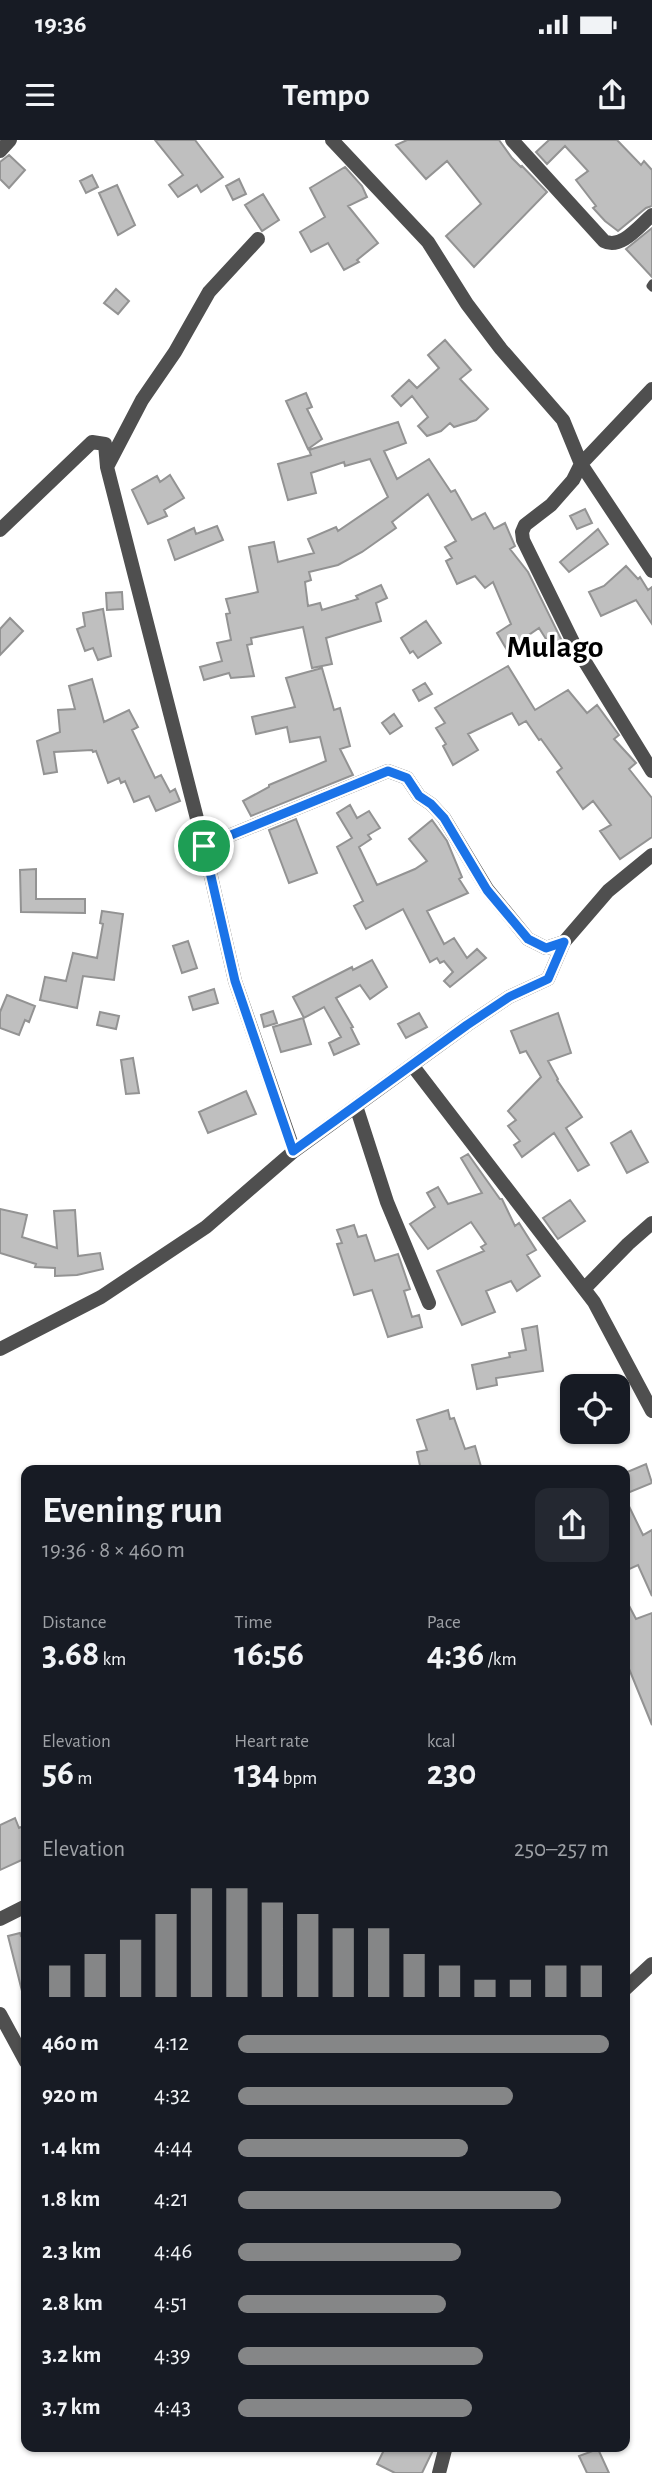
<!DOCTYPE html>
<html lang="en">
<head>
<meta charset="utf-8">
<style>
  :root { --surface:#171b24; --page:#242831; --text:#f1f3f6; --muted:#9ea1a6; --accent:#858687 }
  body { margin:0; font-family:"Alegreya Sans",sans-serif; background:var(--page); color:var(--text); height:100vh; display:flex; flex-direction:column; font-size:26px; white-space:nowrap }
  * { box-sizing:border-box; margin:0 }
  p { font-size:23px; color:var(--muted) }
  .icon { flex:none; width:38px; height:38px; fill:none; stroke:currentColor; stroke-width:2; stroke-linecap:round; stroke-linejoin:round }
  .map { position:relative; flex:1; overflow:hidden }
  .details { position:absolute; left:21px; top:1325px; width:609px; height:987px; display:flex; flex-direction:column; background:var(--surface); border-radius:14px; box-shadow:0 2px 5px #0004 }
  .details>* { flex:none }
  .controls { position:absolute; left:560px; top:1234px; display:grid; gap:14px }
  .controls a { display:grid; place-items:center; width:70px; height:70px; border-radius:14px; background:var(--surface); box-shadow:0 2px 5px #0004; font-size:35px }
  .pin { position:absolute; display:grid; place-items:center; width:60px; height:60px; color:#fff; margin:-30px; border:4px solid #fff; border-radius:50%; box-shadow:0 2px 7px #0007 }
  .round { display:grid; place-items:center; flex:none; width:74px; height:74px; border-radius:14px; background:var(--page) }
  .head { display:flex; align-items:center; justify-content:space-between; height:119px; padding:0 21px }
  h1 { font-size:38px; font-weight:700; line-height:52px }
  .figures { display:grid; grid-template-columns:repeat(3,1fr); gap:10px; height:119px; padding:7px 21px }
  .figures div { display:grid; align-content:center }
  .figures b { font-size:35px; font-weight:700 }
  .figures small { font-size:19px; font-weight:400 }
  .figures p { font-size:19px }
  .chart { height:196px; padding:14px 21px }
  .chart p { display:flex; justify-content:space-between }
  .chart svg { width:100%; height:126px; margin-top:7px; stroke:var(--accent); stroke-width:6 }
  ul { padding:0 21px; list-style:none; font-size:23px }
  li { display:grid; grid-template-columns:112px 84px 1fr; align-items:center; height:52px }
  li i { height:18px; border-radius:9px; background:var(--accent) }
  .status { display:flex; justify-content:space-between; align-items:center; height:49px; padding:0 35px; background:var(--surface); direction:ltr }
  .status svg { height:19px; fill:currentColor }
  header { display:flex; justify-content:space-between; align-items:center; height:91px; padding:0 21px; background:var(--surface); font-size:32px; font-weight:700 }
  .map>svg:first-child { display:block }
  .building { fill:#bfbfbf; stroke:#939393; stroke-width:2 }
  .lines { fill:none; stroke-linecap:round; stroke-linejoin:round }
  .lane { stroke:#4f4f4f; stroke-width:7 }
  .street { stroke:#4f4f4f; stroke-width:14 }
  .route-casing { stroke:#fff; stroke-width:14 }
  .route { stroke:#1a73e8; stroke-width:9 }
  .labels { text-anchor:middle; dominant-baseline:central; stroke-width:6; stroke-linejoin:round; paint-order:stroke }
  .quarter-label { font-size:32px; font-weight:bold; fill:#000; stroke:#fff }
</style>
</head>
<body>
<div class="status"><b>19:36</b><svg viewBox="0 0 49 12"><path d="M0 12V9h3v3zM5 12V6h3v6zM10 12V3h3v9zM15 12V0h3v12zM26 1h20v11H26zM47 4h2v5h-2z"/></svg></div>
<header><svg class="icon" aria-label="menu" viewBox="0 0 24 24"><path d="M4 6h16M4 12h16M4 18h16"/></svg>Tempo<svg class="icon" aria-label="share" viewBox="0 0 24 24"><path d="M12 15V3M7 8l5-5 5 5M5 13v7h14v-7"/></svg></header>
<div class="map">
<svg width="652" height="2333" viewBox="0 0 652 2333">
  <rect width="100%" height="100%" fill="#fff"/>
  <path class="building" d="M155 0H195L223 37 201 52 197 45 178 57 169 45 183 35Z
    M407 0H499L512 18 521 27 522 26 547 52 474 127 446 96 481 64 447 21 426 39 396 5Z
    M549 0H617L641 25 644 21 652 30V66L646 68 618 91 605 81 593 68 596 66 576 40 588 31 565 6 547 24 536 12Z
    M9 15 25 30 9 48 0 39V22Z
    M345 27 362 46 367 57 348 66 378 103 357 120 359 122 344 130 328 103 311 112 300 92 325 77 310 48Z
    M92 35 98 47 86 53 80 41Z
    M239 39 246 54 233 60 226 46Z
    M117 45 135 85 118 95 99 53Z
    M263 54 279 80 262 91 245 65Z
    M652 88V137L626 109Z
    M116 149 129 161 118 174 104 163Z
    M445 200 471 230 460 239 488 269 476 280 454 287 450 283 441 291 427 296 418 286 428 277 412 256 401 266 392 256 409 240 417 248 439 228 428 215Z
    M306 253 312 267 307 269 322 299 308 309 286 261Z
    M398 282 406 303 384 311 397 339 429 319 451 352 455 350 472 380 485 373 494 389 505 383 515 406 510 409 528 432 562 501 551 507 539 488 507 510 497 493 511 484 493 442 485 448 475 436 457 444 446 421 452 418 445 407 456 401 428 354 392 382 396 388 362 412 338 425 309 432 311 440 305 442 308 466 320 463 322 470 358 459 356 456 381 445 387 458 376 463 381 481 326 498 332 524 312 528 303 487 251 498 252 504 247 505 254 536 231 538 229 533 204 540 200 527 222 521 217 503 231 500 226 474 230 473 226 459 258 452 249 407 274 402 278 422 314 413 308 399 336 387 338 391 388 357 370 319 345 326 344 322 311 333 316 353 288 360 278 324 311 315 309 310Z
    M170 335 184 358 164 370 167 376 148 384 132 350 157 336 160 342Z
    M585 369 592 383 577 389 570 376Z
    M217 386 223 400 175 420 168 400 194 388 196 394Z
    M598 389 608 404 569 432 560 422Z
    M626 426 638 439 640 437 648 450 652 447V484L636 460 601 476 589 452 604 446Z
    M122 452 123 469 107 470 106 453Z
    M103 469 111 516 98 520 93 508 85 511 77 489 85 486 83 473Z
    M10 478 23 491 0 515V489Z
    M426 481 441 503 418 518 413 511 410 513 401 498Z
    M508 526 535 570 568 550 587 573 597 565 619 595 614 599 636 623 629 629 652 658V697L620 719 600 691 611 685 593 661 583 669 557 632 562 628 541 599 539 600 526 581 519 585 512 573 468 594 478 610 453 625 443 606 446 604 436 588 445 583 435 568Z
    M322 528 334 570 340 568 350 606 340 609 353 635 251 676 243 661 269 647V645L326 621 320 597 290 602 287 587 256 594 252 577 295 567 286 538Z
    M92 539 104 582 129 570 138 587 132 590 155 638 161 635 170 652 175 649 180 661 156 671 149 656 134 662 125 641 121 643 119 638 108 643 96 611 93 612 92 610 54 612 57 632 44 634 37 601 60 592 58 570 75 569 69 546Z
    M425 543 432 554 419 561 413 550Z
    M394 574 402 586 390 594 382 583Z
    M350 665 357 678 369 671 380 688 368 695 371 699 359 707 377 745 415 729 427 721 409 699 432 680 447 701 462 737 459 739 468 753 427 771 444 804 454 798 467 818 477 809 486 818 450 847 444 841 453 832 444 821 440 823 437 818 430 822 403 769 366 789 354 766 363 761 337 707 352 698 337 673Z
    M296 679 317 733 289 743 269 690Z
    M36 729V759H85V773L21 772 20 730Z
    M102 771 123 774 114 840 83 836 77 868 40 860 45 837 66 841 73 813 97 818 103 784 100 783Z
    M188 801 197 828 182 833 173 806Z
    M372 820 387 847 370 859 360 845 336 858 353 887 351 888 359 904 334 915 329 903 341 897 324 867 304 878 293 857 352 827 353 830Z
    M214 849 218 863 193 870 189 857Z
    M7 855 35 866 29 882 25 880 19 895 0 888V872Z
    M273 871 277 883 264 887 261 875Z
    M100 872 119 876 116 889 97 885Z
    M419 873 427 887 406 898 398 884Z
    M558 873 571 913 548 921 558 939 557 940 582 977 566 988 589 1025 578 1031 554 993 522 1017 514 1005 520 1001 508 986 516 980 508 971 541 937 526 911 520 913 511 891Z
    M303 878 311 904 281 912 273 887Z
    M133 918 139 953 126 954 121 920Z
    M246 951 256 974 208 993 199 972Z
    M631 991 648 1022 627 1033 611 1003Z
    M468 1014 500 1059H502L515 1086 519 1083 536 1110 527 1115 540 1136 517 1151 511 1141 486 1151 495 1172 462 1185 437 1131 484 1111 481 1107 486 1104 471 1082 428 1109 410 1084 435 1067 427 1053 438 1047 448 1064 482 1053 461 1018Z
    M570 1060 585 1081 558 1099 543 1078Z
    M0 1069 27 1075 22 1097 57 1108 54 1071 75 1070 78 1116 100 1113 103 1129 77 1135 55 1136V1128L35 1127 36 1124 0 1113Z
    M354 1085 358 1097 366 1095 375 1121 398 1114 410 1149 404 1151 412 1177 419 1175 422 1187 388 1197 372 1150 354 1155 337 1104 342 1103 337 1090Z
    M537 1186 543 1231 496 1238 497 1245 477 1249 472 1225 510 1217 509 1213 526 1210 522 1189Z
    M448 1270 450 1279 454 1278 465 1309 475 1306 482 1330H421L417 1312 427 1310 417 1280Z
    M646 1324 652 1343 625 1354V1333Z
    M625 1358 643 1395 652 1390V1456L638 1425 625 1431Z
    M625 1458 636 1479 652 1473V1585L625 1519Z
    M15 1678 19 1688 26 1685V1718L0 1730V1685Z
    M20 1793 21 1796 26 1794V1850L22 1851 8 1796Z
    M386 2306H435L422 2333H395L377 2324Z
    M598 2309 609 2333H587L579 2316Z"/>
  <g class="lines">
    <path class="lane" d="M652 143 650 146 652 148"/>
    <path class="street" d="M332 0 428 102 467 164 501 209 563 280 581 324 652 431
      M512 0 604 101C621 110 639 86 652 75
      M0 11 10 0
      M652 249 581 324 573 340 551 365 525 385 522 392 523 400 574 504 652 631
      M107 327 204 706 235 841 294 1011
      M0 390 92 302 105 304 107 327 142 260 175 212 209 152 258 99
      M204 706 388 631 407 638 419 656 431 664 444 678 487 749 528 799 546 808 564 802 608 751 652 715
      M412 925 584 1149
      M356 966 387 1062 429 1163
      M652 1083 628 1104 584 1149 594 1162 652 1271
      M0 1209 101 1157 206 1087 294 1011 467 885 509 857 548 839 564 802
      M0 1779 26 1766
      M625 1849 652 1824
      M0 1874 26 1922
      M439 2333 446 2306"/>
  </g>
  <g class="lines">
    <defs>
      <path id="route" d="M388 631 407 638 419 656 431 664 444 678 487 750 528 799 546 808 564 802 548 839 509 857 467 885 293 1011 235 841 204 706Z"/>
    </defs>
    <use href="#route" class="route-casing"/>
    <use href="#route" class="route"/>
  </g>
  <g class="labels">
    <g class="quarter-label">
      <text x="555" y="507">Mulago</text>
    </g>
  </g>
</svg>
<div class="controls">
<a><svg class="icon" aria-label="locate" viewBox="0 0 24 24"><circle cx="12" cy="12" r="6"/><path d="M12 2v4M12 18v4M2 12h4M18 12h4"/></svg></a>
</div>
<div class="pin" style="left:204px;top:706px;background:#1e9e55"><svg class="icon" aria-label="arrive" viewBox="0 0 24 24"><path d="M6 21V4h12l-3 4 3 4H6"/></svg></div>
<section class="details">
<div class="head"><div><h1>Evening run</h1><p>19:36 · 8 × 460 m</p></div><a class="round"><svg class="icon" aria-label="share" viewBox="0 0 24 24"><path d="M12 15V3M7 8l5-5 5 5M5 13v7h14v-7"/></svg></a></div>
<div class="figures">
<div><p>Distance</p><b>3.68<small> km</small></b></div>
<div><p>Time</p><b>16:56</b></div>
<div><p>Pace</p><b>4:36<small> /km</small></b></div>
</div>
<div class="figures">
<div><p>Elevation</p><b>56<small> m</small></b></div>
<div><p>Heart rate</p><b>134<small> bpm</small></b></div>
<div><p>kcal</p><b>230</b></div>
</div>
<div class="chart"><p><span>Elevation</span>250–257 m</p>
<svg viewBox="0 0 160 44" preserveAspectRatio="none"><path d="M5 44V33M15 44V29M25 44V24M35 44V15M45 44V6M55 44V6M65 44V11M75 44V15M85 44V20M95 44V20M105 44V29M115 44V33M125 44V38M135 44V38M145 44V33M155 44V33"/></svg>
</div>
<ul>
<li><b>460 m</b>4:12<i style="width:100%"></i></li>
<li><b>920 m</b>4:32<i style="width:74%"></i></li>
<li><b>1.4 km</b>4:44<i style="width:62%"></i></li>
<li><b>1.8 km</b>4:21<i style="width:87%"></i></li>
<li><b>2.3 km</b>4:46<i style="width:60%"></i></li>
<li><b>2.8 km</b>4:51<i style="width:56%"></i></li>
<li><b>3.2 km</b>4:39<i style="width:66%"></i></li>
<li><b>3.7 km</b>4:43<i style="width:63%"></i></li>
</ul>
</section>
</div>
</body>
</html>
